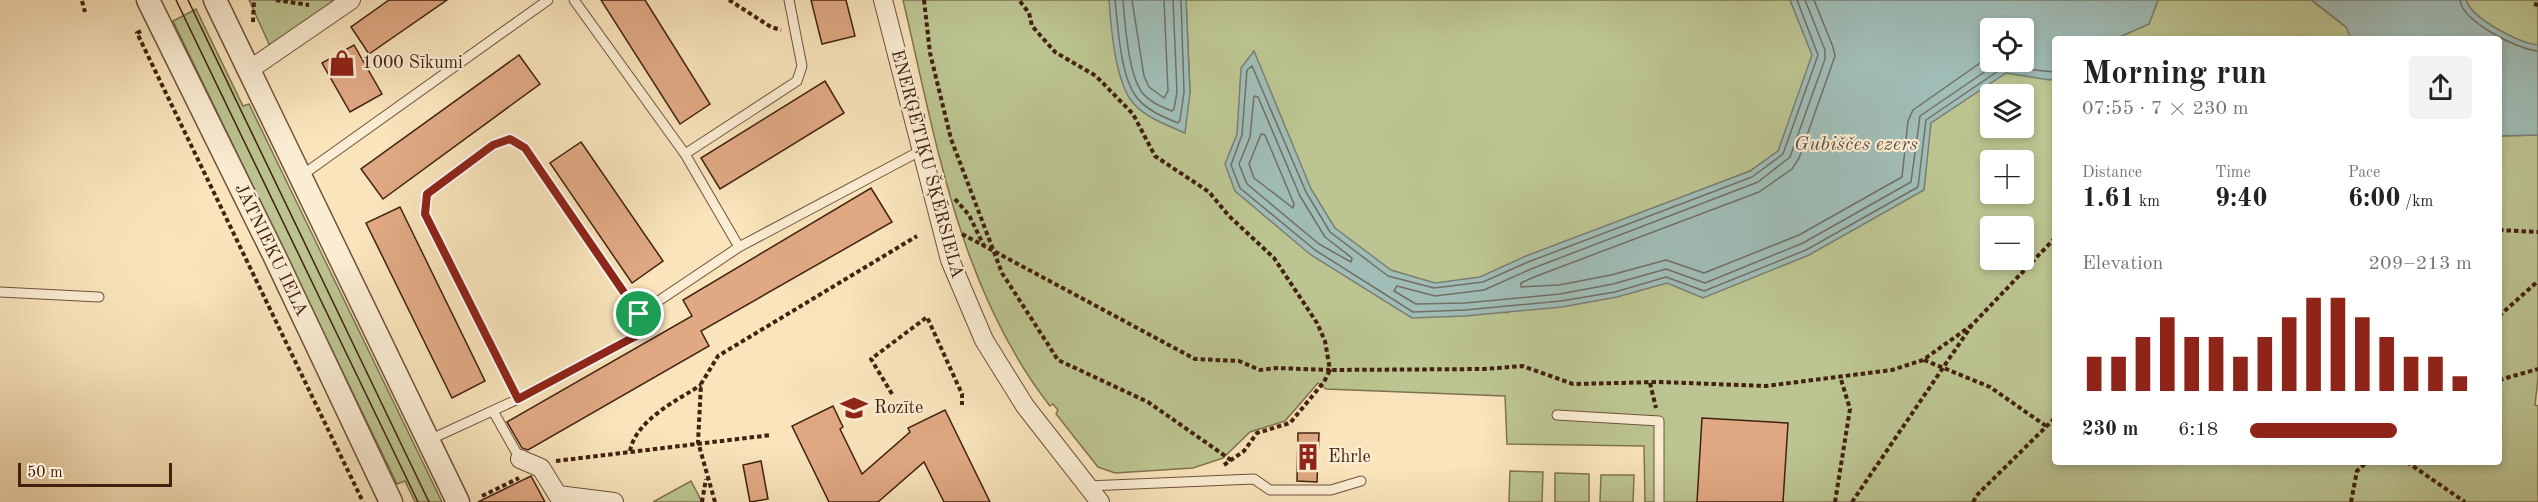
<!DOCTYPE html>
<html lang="en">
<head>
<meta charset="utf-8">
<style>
  :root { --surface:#fff; --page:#f2f2f2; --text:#222; --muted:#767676; --accent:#8f2418 }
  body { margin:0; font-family:"Old Standard TT",serif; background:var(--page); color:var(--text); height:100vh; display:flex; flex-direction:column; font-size:22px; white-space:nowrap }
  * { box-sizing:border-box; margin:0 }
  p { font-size:20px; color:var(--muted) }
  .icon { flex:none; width:33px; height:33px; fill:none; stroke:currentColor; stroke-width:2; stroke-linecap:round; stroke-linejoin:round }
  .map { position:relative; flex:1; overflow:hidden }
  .details { position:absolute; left:2052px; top:36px; width:450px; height:429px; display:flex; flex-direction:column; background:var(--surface); border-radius:6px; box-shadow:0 3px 9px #0003 }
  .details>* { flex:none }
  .fabs { position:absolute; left:1980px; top:18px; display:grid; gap:12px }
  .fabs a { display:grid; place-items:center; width:54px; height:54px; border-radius:6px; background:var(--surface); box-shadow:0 3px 9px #0003; font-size:30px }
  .scale { position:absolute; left:18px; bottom:15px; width:154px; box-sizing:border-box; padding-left:6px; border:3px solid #432110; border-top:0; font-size:16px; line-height:21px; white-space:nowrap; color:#432110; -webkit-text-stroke:4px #fbedd3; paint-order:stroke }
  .pin { position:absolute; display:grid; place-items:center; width:51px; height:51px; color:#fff; margin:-26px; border:3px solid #fff; border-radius:50%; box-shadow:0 2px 6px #0007 }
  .round { display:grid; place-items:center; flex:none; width:63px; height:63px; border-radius:6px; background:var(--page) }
  .overview { display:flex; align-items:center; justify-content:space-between; height:102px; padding:0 30px }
  h1 { font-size:33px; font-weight:600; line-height:45px }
  .stats { display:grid; grid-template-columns:repeat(3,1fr); gap:9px; height:102px; padding:6px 30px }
  .stats div { display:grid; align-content:center }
  .stats b { font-size:26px; font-weight:600 }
  .stats small { font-size:16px; font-weight:400 }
  .stats p { font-size:16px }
  .chart { height:168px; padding:12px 30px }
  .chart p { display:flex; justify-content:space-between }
  .chart svg { width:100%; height:108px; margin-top:6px; stroke:var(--accent); stroke-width:6 }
  ul { padding:0 30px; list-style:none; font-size:20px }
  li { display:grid; grid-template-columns:96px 72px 1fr; align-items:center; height:45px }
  li i { height:15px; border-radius:8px; background:var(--accent) }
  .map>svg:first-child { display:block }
  .green { fill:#bcc591; stroke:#807350; stroke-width:1.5; fill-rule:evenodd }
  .water { fill:#a0bdb7; stroke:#7b7f74; stroke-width:1.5; fill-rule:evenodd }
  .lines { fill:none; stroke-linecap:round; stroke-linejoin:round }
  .shore { stroke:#726f64; stroke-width:1.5 }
  .building { fill:#e0a984; stroke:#432110; stroke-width:1.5 }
  .service-casing { stroke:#70523b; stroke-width:11 }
  .minor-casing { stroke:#70523b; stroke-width:20 }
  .tertiary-casing { stroke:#70523b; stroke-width:25 }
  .path { stroke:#432110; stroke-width:4; stroke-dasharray:4.5 3; stroke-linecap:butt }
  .service { stroke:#fbedd3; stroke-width:9 }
  .minor { stroke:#fbedd3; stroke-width:18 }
  .tertiary { stroke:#fbedd3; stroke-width:22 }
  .tram { stroke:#432110; stroke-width:1.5 }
  .route-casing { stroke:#fff; stroke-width:12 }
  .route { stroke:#8f2418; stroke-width:8 }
  .labels { text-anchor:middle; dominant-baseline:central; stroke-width:4.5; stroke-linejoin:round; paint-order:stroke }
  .poi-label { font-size:18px; fill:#432110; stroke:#fbedd3; text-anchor:start }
  .street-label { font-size:18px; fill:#432110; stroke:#fbedd3 }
  .water-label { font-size:20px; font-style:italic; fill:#5f5042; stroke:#fbedd3 }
</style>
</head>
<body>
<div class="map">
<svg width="2538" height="502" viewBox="0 0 2538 502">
  <rect width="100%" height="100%" fill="#f9e4bb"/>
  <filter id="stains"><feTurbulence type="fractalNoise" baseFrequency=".00333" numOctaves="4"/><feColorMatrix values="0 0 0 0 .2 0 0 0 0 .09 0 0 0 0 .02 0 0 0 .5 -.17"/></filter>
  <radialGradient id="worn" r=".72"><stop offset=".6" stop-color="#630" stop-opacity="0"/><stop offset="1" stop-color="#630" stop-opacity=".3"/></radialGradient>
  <path class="green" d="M249 0H340L278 43 269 44Z
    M903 0H1162L1190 93 1186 0H1790L1801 26 1826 30 1778 151 1750 171 1481 277 1506 313 1990 62H2024L2055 53V462H2499V136L2538 135V378L2535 405 2538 406V502H1645L1644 446 1507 444 1505 396 1326 389 1318 383 1285 421 1250 432 1223 458 1193 468 1115 473 1098 467 1056 414 1058 410 1053 404 1050 406C959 289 936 140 903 0ZM1990 94H2024V128H1990ZM1990 160H2024V194H1990ZM1990 226H2024V260H1990Z
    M2158 0H2311L2346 27 2369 39H2115L2149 24Z
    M2466 0H2538V45C2519 43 2472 19 2466 0Z
    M196 9 243 106 249 104 442 502H415L405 481 397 484 173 21Z
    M1510 471 1543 472 1542 502H1509Z
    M1555 473 1589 474V502H1555Z
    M1601 475H1634L1633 502H1600Z
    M691 481 702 502H653Z"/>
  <path class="water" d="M1109 0H1186L1190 93 1185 133C1167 125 1141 116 1130 99 1115 76 1111 28 1109 0Z
    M1790 0H2158L2149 24 2115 39H2055V77L2050 80 2006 73 1931 123 1924 190 1809 255 1703 298 1667 283 1617 297 1562 307 1465 316 1412 318 1311 255 1235 191 1225 164 1237 134 1241 68 1254 51 1311 189 1335 228 1391 270 1435 283 1480 277 1526 256 1750 171 1778 151 1812 55ZM1990 28H2024V62H1990Z
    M2312 0H2466C2472 19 2519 43 2538 45V135L2499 136V39H2351L2346 27Z"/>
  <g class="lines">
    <path class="shore" d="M1115 0C1118 26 1120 73 1135 95 1144 109 1163 117 1178 123L1180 120 1184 92 1181 0
      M1123 0C1125 24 1128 71 1141 91 1148 101 1161 107 1172 111L1174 109 1177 92 1173 0
      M1132 0 1144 76 1149 87 1164 98 1168 91 1164 0
      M1797 0 1818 55 1783 154 1752 177 1528 262 1483 282 1434 288 1388 276 1330 232 1306 192 1252 66 1247 70 1242 135 1231 165 1240 188 1315 250 1413 312 1465 310 1561 301 1615 292 1666 277 1704 291 1806 250 1918 187 1926 120 2004 67 2055 72
      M1805 0 1825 50V59L1790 157 1758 182 1531 269 1484 290 1435 296 1397 286 1394 291 1416 304 1465 303 1560 294 1613 284 1666 269 1705 283 1803 243 1911 182 1920 116 1999 62
      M1814 0 1833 47 1835 56 1799 158 1792 169 1759 192 1534 277 1521 283V287L1559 285 1611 275 1666 260 1704 273 1799 235 1902 177 1908 121 1913 110 1990 56
      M2460 0C2462 21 2518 50 2538 51
      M1254 96 1258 97 1300 196 1325 237 1352 258 1351 262 1319 244 1247 184 1239 164 1250 137Z
      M1261 134 1265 135 1294 204 1293 208 1254 178 1249 164Z"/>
  </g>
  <path class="building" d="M389 0H447L369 54 351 27Z
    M601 0H645L710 104 680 124Z
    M811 0H846L855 36 822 44Z
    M354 45 382 94 350 112 322 63Z
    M519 55 540 84 383 199 361 169Z
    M825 81 844 113 720 189 701 158Z
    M581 142 663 261 632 283 550 163Z
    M871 188 892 222 701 331 709 346 528 450 522 448 507 422 692 316 683 300Z
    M400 207 485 381 452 398 366 223Z
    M833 406 843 427 840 429 862 474 910 432 908 428 945 410 990 502H944L924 462 878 502H829L792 426Z
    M1702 418 1788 423 1783 502H1697Z
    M1298 433H1319L1317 482 1297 481Z
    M761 461 768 499 750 502 743 465Z
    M531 476 545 502H478Z"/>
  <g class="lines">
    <defs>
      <path id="service" d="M574 0 685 154 739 247
        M685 154 797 81 802 66 789 0
        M301 176 548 0
        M0 292 99 297
        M639 314 739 247 920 151
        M493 411 520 459
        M1557 415 1659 421V502
        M429 440 518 399 649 329 525 148 510 139 493 145 427 194 425 214 518 399
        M1087 486 1254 479 1270 490H1331L1361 481"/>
      <path id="minor" d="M883 0 950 260 984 340 1025 406 1100 502
        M249 70 351 0
        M520 459 541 468 562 502
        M558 495 614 502"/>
      <path id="tertiary" d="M148 0 274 255 391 502
        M215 0 458 502"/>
    </defs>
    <use href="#service" class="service-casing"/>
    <use href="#minor" class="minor-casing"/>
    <use href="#tertiary" class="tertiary-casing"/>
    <path class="path" d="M276 0 309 5
      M729 0 771 27 781 30
      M924 0 930 53 951 139 967 181 1002 273 1058 360 1148 402 1231 460
      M82 1 85 12
      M2534 4 2538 5
      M253 22 254 0
      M141 31 137 33 363 502
      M955 199 969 215 984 246
      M2499 230 2538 232
      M962 234 1195 359 1239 361 1260 370 1277 368 1330 370 1325 341 1317 323 1274 258 1229 216 1209 192 1155 156 1133 114 1096 76 1055 52 1032 26 1029 13 1019 0
      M2499 316 2538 281
      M1924 360 1990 387 2046 426
      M2499 380 2538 369
      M1650 383 1656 408
      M892 394 871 359 927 317 962 394V405
      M630 451C636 420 676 401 701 385
      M556 461 771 435
      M2407 462 2465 502
      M1224 465 1244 451 1257 433 1290 423 1324 382 1330 370 1485 369 1522 366 1573 384 1660 382 1766 386 1892 370 1923 360 1972 325
      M482 496 519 478
      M702 502 706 479
      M715 502 698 442 701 384 718 356 917 236
      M1835 502 1850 409 1840 376
      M1852 502 1972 325 2055 238
      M1973 502 1978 494 2055 418
      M2351 502 2357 471 2367 462"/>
    <use href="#service" class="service"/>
    <use href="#minor" class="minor"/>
    <use href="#tertiary" class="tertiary"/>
    <path class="tram" d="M176 0 418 502
      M188 0 429 502"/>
  </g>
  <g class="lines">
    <defs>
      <path id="route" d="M510 139 525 148 649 329 518 399 425 214 427 194 493 145Z"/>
    </defs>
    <use href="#route" class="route-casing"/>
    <use href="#route" class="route"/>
  </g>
  <defs>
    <symbol id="shop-bare" viewBox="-9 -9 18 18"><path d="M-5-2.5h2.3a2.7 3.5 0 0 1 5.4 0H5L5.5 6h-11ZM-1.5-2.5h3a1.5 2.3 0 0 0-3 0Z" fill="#8f2418" stroke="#fbedd3" stroke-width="2.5" paint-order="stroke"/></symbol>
    <symbol id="school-bare" viewBox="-9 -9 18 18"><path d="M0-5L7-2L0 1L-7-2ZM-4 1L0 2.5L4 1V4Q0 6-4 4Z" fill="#8f2418" stroke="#fbedd3" stroke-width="2.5" paint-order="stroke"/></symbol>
    <symbol id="building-bare" viewBox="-9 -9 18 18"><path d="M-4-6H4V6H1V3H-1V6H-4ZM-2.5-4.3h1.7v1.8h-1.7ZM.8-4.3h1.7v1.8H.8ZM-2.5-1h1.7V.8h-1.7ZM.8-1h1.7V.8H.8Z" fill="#8f2418" stroke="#fbedd3" stroke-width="2.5" paint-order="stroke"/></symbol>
  </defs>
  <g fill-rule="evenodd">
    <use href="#shop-bare" x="323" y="44" width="38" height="38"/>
    <use href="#school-bare" x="835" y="389" width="38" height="38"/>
    <use href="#building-bare" x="1289" y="438" width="38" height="38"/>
  </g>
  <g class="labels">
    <g class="poi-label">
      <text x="362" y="63">1000 Sīkumi</text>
      <text x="874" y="408">Rozīte</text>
      <text x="1328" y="457">Ehrle</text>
    </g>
    <g class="street-label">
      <text transform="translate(927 164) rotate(75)">ENERĢĒTIĶU ŠĶĒRSIELA</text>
      <text transform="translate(271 250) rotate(64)">JĀTNIEKU IELA</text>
    </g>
    <g class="water-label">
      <text x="1856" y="145">Gubiščes ezers</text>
    </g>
  </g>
  <rect width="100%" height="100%" filter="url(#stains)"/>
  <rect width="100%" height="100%" fill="url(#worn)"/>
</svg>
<div class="fabs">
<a><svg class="icon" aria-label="locate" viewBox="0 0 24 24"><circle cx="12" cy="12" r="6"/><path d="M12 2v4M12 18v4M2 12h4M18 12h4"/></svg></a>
<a><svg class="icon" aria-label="layers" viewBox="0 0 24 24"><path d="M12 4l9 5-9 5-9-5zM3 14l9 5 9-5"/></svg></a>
<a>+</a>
<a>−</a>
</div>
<div class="scale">50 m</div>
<div class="pin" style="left:639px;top:314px;background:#1e9e55"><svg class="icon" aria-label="arrive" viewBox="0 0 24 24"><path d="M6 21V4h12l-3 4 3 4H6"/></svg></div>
<section class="details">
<div class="overview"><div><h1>Morning run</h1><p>07:55 · 7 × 230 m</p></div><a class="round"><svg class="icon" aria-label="share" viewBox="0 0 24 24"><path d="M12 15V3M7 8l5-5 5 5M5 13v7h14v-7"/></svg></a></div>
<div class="stats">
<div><p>Distance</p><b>1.61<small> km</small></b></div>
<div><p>Time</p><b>9:40</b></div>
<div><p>Pace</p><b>6:00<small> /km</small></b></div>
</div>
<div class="chart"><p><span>Elevation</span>209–213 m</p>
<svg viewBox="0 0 160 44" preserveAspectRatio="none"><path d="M5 44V30M15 44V30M25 44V22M35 44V14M45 44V22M55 44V22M65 44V30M75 44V22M85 44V14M95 44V6M105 44V6M115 44V14M125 44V22M135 44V30M145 44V30M155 44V38"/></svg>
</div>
<ul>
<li><b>230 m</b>6:18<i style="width:66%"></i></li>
</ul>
</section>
</div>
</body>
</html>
